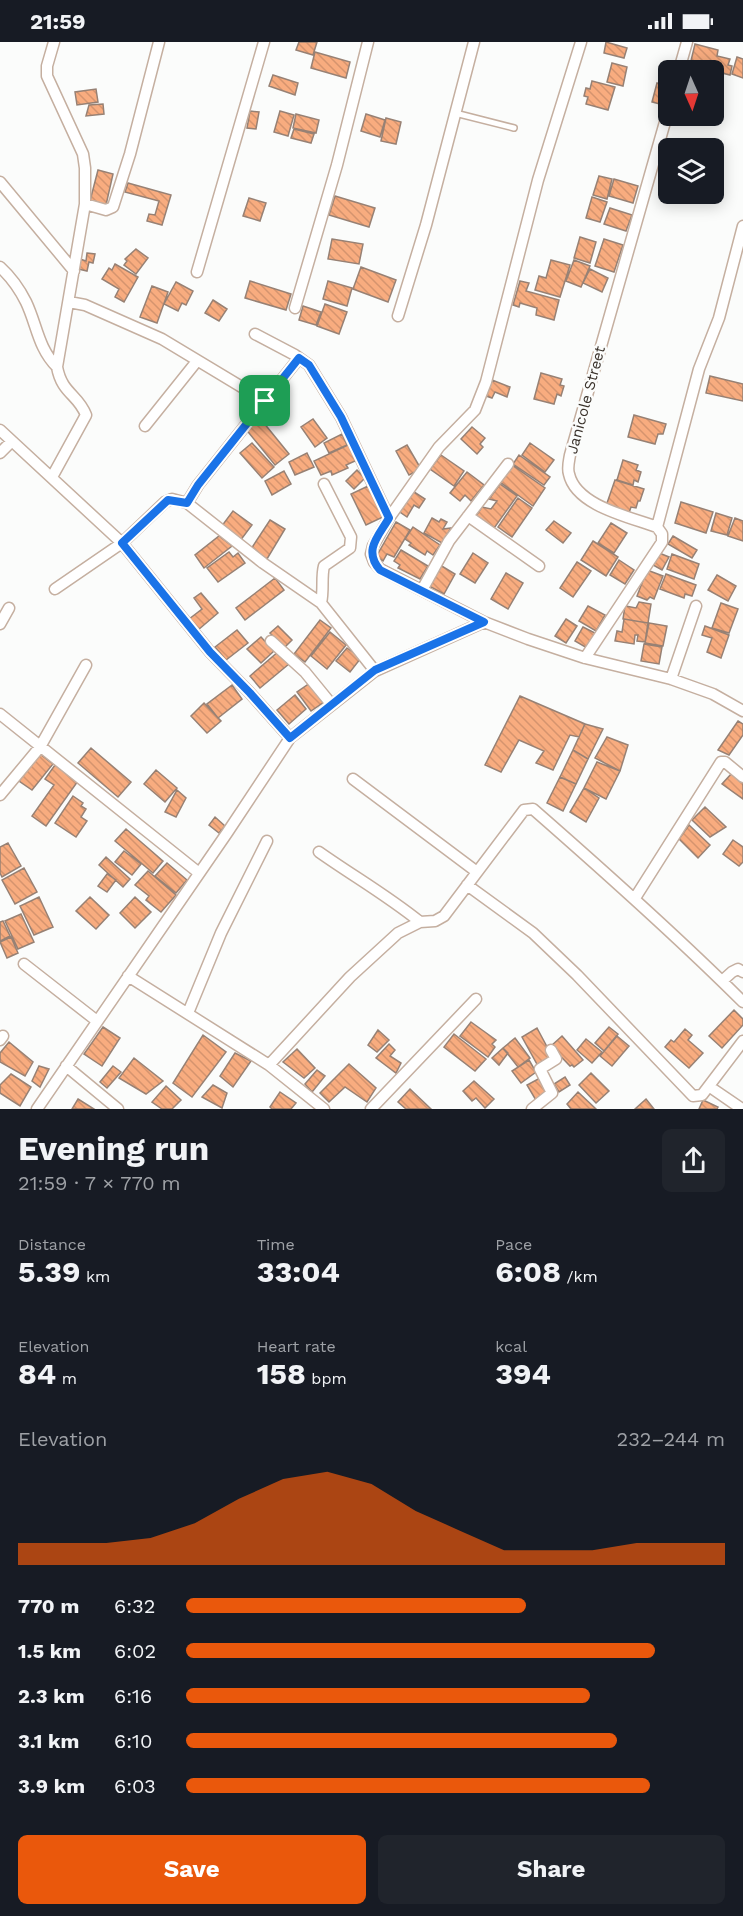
<!DOCTYPE html>
<html lang="en">
<head>
<meta charset="utf-8">
<style>
  :root { --surface:#171b24; --page:#20242c; --text:#f1f3f6; --muted:#9ea1a6; --accent:#ea580c }
  body { margin:0; font-family:"Work Sans",sans-serif; background:var(--page); color:var(--text); height:100vh; display:flex; flex-direction:column; font-size:22px; white-space:nowrap }
  * { box-sizing:border-box; margin:0 }
  p { font-size:20px; color:var(--muted) }
  .icon { flex:none; width:33px; height:33px; fill:none; stroke:currentColor; stroke-width:2; stroke-linecap:round; stroke-linejoin:round }
  .map { position:relative; height:1067px; overflow:hidden }
  .panel { display:flex; flex-direction:column; background:var(--surface); flex:1 }
  .panel>* { flex:none }
  .needle { width:39px; rotate:177deg }
  .controls { position:absolute; left:658px; top:18px; display:grid; gap:12px }
  .controls a { display:grid; place-items:center; width:66px; height:66px; border-radius:9px; background:var(--surface); box-shadow:0 3px 15px #0003; font-size:30px }
  .pin { position:absolute; display:grid; place-items:center; width:51px; height:51px; color:#fff; margin:-26px; border-radius:12px; box-shadow:0 3px 9px #0006 }
  .round { display:grid; place-items:center; flex:none; width:63px; height:63px; border-radius:9px; background:var(--page) }
  .headline { display:flex; align-items:center; justify-content:space-between; height:102px; padding:0 18px }
  h1 { font-size:33px; font-weight:700; line-height:45px }
  .figures { display:grid; grid-template-columns:repeat(3,1fr); gap:9px; height:102px; padding:6px 18px }
  .figures div { display:grid; align-content:center }
  .figures b { font-size:30px; font-weight:700 }
  .figures small { font-size:16px; font-weight:400 }
  .figures p { font-size:16px }
  .chart { height:168px; padding:12px 18px }
  .chart p { display:flex; justify-content:space-between }
  .chart svg { width:100%; height:108px; margin-top:6px; fill:var(--accent); opacity:.7 }
  .cta { display:flex; gap:12px; margin-top:auto; padding:12px 18px }
  .cta a { flex:1; height:69px; border-radius:9px; background:var(--accent); color:#fff; font-size:24px; font-weight:700; line-height:69px; text-align:center }
  .cta a+a { background:var(--page); color:var(--text) }
  ul { padding:0 18px; list-style:none; font-size:20px }
  li { display:grid; grid-template-columns:96px 72px 1fr; align-items:center; height:45px }
  li i { height:15px; border-radius:8px; background:var(--accent) }
  .status { display:flex; justify-content:space-between; align-items:center; height:42px; padding:0 30px; background:var(--surface); direction:ltr }
  .status svg { height:16px; fill:currentColor }
  .map>svg:first-child { display:block }
  .building { fill:url(#building-back-hatch); stroke:#978174; stroke-width:1.5 }
  .lines { fill:none; stroke-linecap:round; stroke-linejoin:round }
  .lane-casing { stroke:#c5afa0; stroke-width:8 }
  .street-casing { stroke:#c5afa0; stroke-width:13 }
  .lane { stroke:#fff; stroke-width:5 }
  .street { stroke:#fff; stroke-width:10 }
  .route-casing { stroke:#fff; stroke-width:12 }
  .route { stroke:#1a73e8; stroke-width:8 }
  .labels { text-anchor:middle; dominant-baseline:central; stroke-width:5; stroke-linejoin:round; paint-order:stroke }
  .street-label { font-size:15px; fill:#3a322b; stroke:#fbfcfb }
</style>
</head>
<body>
<div class="status"><b>21:59</b><svg viewBox="0 0 49 12"><path d="M0 12V9h3v3zM5 12V6h3v6zM10 12V3h3v9zM15 12V0h3v12zM26 1h20v11H26zM47 4h2v5h-2z"/></svg></div>
<div class="map">
<svg width="743" height="1067" viewBox="0 0 743 1067">
  <defs>
    <pattern id="building-back-hatch" width="6" height="6" patternUnits="userSpaceOnUse" patternTransform="scale(1.5)"><rect width="6" height="6" fill="#f8ac7f"/><path d="M-1 5l2 2M0 0l6 6M5-1l2 2" fill="none" stroke="#d5946e"/></pattern>
  </defs>
  <rect width="100%" height="100%" fill="#fbfcfb"/>
  <path class="building" d="M299 0H317L313 13 296 8Z
    M606 0 627 6 624 16 604 11Z
    M695 2 718 8 717 14 730 17 728 23 732 24 730 33 690 23Z
    M315 10 350 20 346 36 311 26Z
    M737 15 743 17V36L732 32Z
    M612 21 627 25 623 44 607 40Z
    M273 33 298 41 295 53 269 44Z
    M592 39 615 45 608 68 586 62 588 55 584 54 586 46 590 47Z
    M657 41 668 44 664 63 652 60Z
    M96 47 98 60 77 63 75 50Z
    M103 62 104 72 86 74 89 63Z
    M250 69 259 70 256 87 247 86Z
    M280 69 294 73 288 94 274 90Z
    M296 72 319 78 316 91 293 86Z
    M366 72 385 78 380 95 361 89Z
    M386 76 401 80 396 102 381 99Z
    M294 87 314 92 311 101 291 96Z
    M98 128 113 132 106 163 90 159Z
    M599 134 612 137 607 157 593 153Z
    M614 137 638 144 633 161 609 154Z
    M128 141 171 153 162 183 147 179 149 172 155 173 159 159 125 150Z
    M335 154 375 166 369 185 329 173Z
    M592 155 607 160 600 180 586 176Z
    M249 156 266 161 260 179 243 174Z
    M610 166 632 173 626 189 604 182Z
    M580 195 596 200 590 221 574 216Z
    M332 197 363 202 359 222 328 217Z
    M604 197 623 203 614 230 595 224Z
    M136 207 148 216 136 232 124 223 127 219 125 217Z
    M87 211 95 212 93 221 89 220 87 229 78 227 80 217 86 219Z
    M551 218 570 223 560 255 535 248 539 234 546 236Z
    M574 218 590 224 581 245 566 239Z
    M115 222 138 235 124 260 115 255 119 247 102 237 109 226 112 228Z
    M361 225 396 238 388 260 353 247Z
    M590 227 608 236 602 250 583 241Z
    M250 239 291 252 286 268 245 256Z
    M328 239 352 246 347 264 323 257Z
    M520 239 529 241 526 249 559 258 554 278 536 273 537 266 520 261 519 265 513 263Z
    M176 240 193 249 186 263 182 261 178 269 164 262Z
    M152 244 168 250 157 281 140 275Z
    M213 258 227 267 219 279 205 271Z
    M325 262 347 270 339 292 317 284Z
    M303 264 321 270 316 283 299 278Z
    M541 331 562 337 560 343 564 344 561 354 557 352 554 362 534 357Z
    M710 334 743 342V359L706 351Z
    M492 338 510 345 507 355 495 350 492 356 486 354Z
    M634 373 666 382 663 392H658L655 402 628 395Z
    M259 375 289 412 275 423 245 386Z
    M313 377 327 396 315 405 301 385Z
    M472 385 485 396 480 402 483 405 477 412 461 397Z
    M342 392 347 403 329 411 324 401Z
    M252 401 274 425 262 436 240 411Z
    M530 401 554 418 545 430 522 413Z
    M350 402 357 418 346 423 348 426 332 433 331 429 321 433 314 419Z
    M407 403 421 427 409 433 396 409Z
    M307 411 314 425 295 433 289 420Z
    M441 413 464 429 454 444 430 427Z
    M519 413 550 435 544 443 513 422Z
    M623 418 638 423 636 428 641 430 638 440 634 438 633 443 617 438Z
    M512 423 545 446 533 464 500 440Z
    M357 428 365 436 354 447 346 439Z
    M284 429 291 442 272 453 265 439Z
    M467 430 484 443 471 459 465 453 460 459 450 451Z
    M615 438 644 447 640 459H638L636 466 631 465 629 471 606 464Z
    M500 442 517 454 492 489 474 477 482 465 491 467 497 459 489 457Z
    M368 444 383 475 366 483 351 452Z
    M411 448 425 457 419 466 414 463 407 475 397 468Z
    M518 456 532 466 512 495 498 485Z
    M681 460 713 470 706 491 675 481Z
    M233 469 252 483 240 499 221 485Z
    M716 471 732 476 727 493 711 489Z
    M432 476 439 480 441 477 447 480 443 487 451 486 442 501 424 491Z
    M735 476 743 479V499L728 494Z
    M270 478 285 487 267 517 251 507Z
    M554 479 571 491 563 501 546 488Z
    M396 480 410 488 394 515 387 512 383 519 376 515Z
    M611 481 627 491 614 511 598 501Z
    M413 485 440 503 433 513 427 509 425 513 409 503 411 501 405 497Z
    M219 494 232 504 204 526 195 513Z
    M673 494 697 508 692 516 668 502Z
    M593 499 618 515 606 534 581 518Z
    M401 508 428 524 420 537 398 526 400 523 394 519Z
    M229 510 233 515 238 511 245 521 218 540 207 526Z
    M473 511 488 521 475 541 460 532Z
    M659 511 669 515 662 528 653 523Z
    M672 512 699 522 694 537 667 527Z
    M619 518 634 528 625 542 610 533Z
    M577 520 591 529 573 555 560 546Z
    M440 523 455 532 444 552 429 544Z
    M647 528 663 534 654 557 650 555 647 558 637 554Z
    M506 531 523 541 508 567 491 557Z
    M666 532 696 543 692 554 685 552 684 556 660 547Z
    M717 533 736 544 728 559 708 548Z
    M275 536 284 548 245 578 236 566Z
    M201 551 218 571 198 588 189 577 202 567 194 556Z
    M639 560 651 562 648 581 623 577 625 564 636 566Z
    M721 561 738 567 729 591 712 586Z
    M588 564 605 573 596 589 579 579Z
    M566 577 577 584 566 601 555 594Z
    M624 577 648 581 645 600 637 599 638 593H635L634 602 615 599 617 589 622 590Z
    M320 578 331 586 305 620 294 612Z
    M649 581 667 584 663 604 645 601Z
    M278 584 292 598 284 606 270 591Z
    M705 584 729 593 721 616 707 610 712 596 702 593Z
    M583 585 595 591 587 606 575 599Z
    M237 588 248 601 226 618 215 605Z
    M330 590 346 603 327 627 311 614Z
    M261 595 274 609 261 621 247 607Z
    M644 602 662 605 659 622 641 619Z
    M347 606 361 616 350 630 336 619Z
    M279 609 289 622 260 646 250 634Z
    M310 641 324 660 311 669 297 650Z
    M232 643 242 657 218 676 207 662Z
    M295 653 306 667 289 682 277 668Z
    M520 654 585 682 579 695 570 693 553 728 536 721 544 709 519 698 501 730 485 723Z
    M204 661 221 679 207 691 191 674Z
    M738 679 743 682V693L729 713 718 708Z
    M585 682 603 687 588 717 573 708Z
    M607 695 628 703 620 729 595 716Z
    M91 706 131 740 118 755 78 721Z
    M573 708 588 717 576 742 560 735Z
    M40 712 53 722 32 748 19 739Z
    M597 720 620 729 606 757 584 746Z
    M55 723 78 739 46 784 32 774 54 743 45 737Z
    M156 728 177 746 165 760 144 742Z
    M732 731 743 740V757L722 742Z
    M560 735 576 742 563 769 547 761Z
    M584 746 599 756 586 780 570 770Z
    M177 748 186 756 176 775 165 770Z
    M73 754 83 761 81 764 86 767 81 775 87 779 76 795 55 781Z
    M705 765 726 785 710 795 692 778Z
    M215 775 225 784 219 791 209 783Z
    M689 783 710 803 698 816 679 797Z
    M126 787 163 819 153 831 115 799Z
    M733 798 743 805V820L739 824 723 812Z
    M8 801 21 824 2 835 0 831V805Z
    M124 809 141 822 132 833 115 820Z
    M106 815 130 837 123 845 99 823Z
    M167 821 187 838 176 851 155 834Z
    M24 826 37 850 15 862 2 838Z
    M148 829 176 853 161 870 146 858 149 854 135 843Z
    M107 832 116 838 107 850 98 844Z
    M39 855 53 885 34 893 20 864Z
    M90 855 109 873 96 887 76 869Z
    M135 855 151 870 135 886 120 871Z
    M21 872 34 900 18 907 5 879Z
    M3 879 10 894 0 899V880Z
    M11 895 18 911 7 916 0 900Z
    M734 968 743 977V983L722 1006 709 994Z
    M471 980 496 998 492 1002 495 1005 488 1015 460 994Z
    M103 985 120 996 102 1024 84 1012Z
    M609 985 618 992 604 1009 595 1001Z
    M537 986 553 1016 538 1024 522 995Z
    M685 987 692 993 688 998 703 1011 689 1026 665 1005 671 998 674 1000Z
    M378 988 389 998 377 1010 368 1003Z
    M454 992 486 1017 475 1029 444 1005Z
    M203 993 226 1010 192 1055 173 1041Z
    M562 994 583 1018 574 1025 572 1023 570 1024 551 1004Z
    M617 994 629 1004 612 1024 600 1014Z
    M515 996 530 1016 518 1025 503 1006Z
    M586 997 602 1010 592 1021 577 1008Z
    M9 1000 33 1020 25 1034 0 1020V1011Z
    M389 1002 395 1008 390 1014 401 1021 396 1031 376 1016Z
    M503 1006 508 1011 499 1023 492 1016Z
    M297 1007 315 1026 304 1036 283 1020Z
    M235 1011 251 1019 233 1045 220 1034Z
    M134 1016 163 1039 146 1052 119 1036Z
    M529 1018 536 1030 521 1041 512 1029Z
    M349 1022 376 1046 367 1060 345 1045 329 1060 320 1051Z
    M39 1024 49 1027 40 1045 32 1039Z
    M113 1024 121 1030 107 1046 100 1040Z
    M317 1028 325 1034 312 1050 305 1042Z
    M591 1031 609 1049 596 1061 579 1043Z
    M11 1032 31 1045 20 1064 0 1051V1043Z
    M565 1035 570 1043 559 1050 554 1042Z
    M540 1036 549 1053 537 1060 527 1043Z
    M474 1039 494 1057 485 1066 476 1056 472 1059 463 1049Z
    M213 1043 227 1051 222 1066 202 1055Z
    M166 1044 181 1058 172 1067H162L152 1060Z
    M410 1047 431 1067H406L398 1060Z
    M280 1050 296 1061 291 1067H272L270 1065Z
    M578 1050 596 1067H571L567 1062Z
    M78 1057 94 1067H72Z
    M646 1057 654 1067H635Z
    M703 1058 718 1065 717 1067H699Z"/>
  <g class="lines">
    <defs>
      <path id="lane" d="M455 71 514 86"/>
      <path id="street" d="M581 0 538 138 486 340 475 368 439 405 389 476 373 504 371 512 374 520 380 527 484 580 528 597 585 616 671 637 713 652 743 669
        M679 28 687 0
        M0 140 74 229
        M85 162 106 168 113 165 130 112 159 0
        M0 225C11 235 19 246 26 260 37 283 38 306 57 325
        M197 230 264 0
        M69 260 85 263 162 297 265 359
        M295 266 337 123 368 0
        M398 274 426 183 474 0
        M255 292 295 313 309 323 341 375 389 476
        M145 384 197 319
        M0 388 122 501 210 610 250 651 290 696
        M0 411 12 399
        M52 435 86 373C78 352 62 352 57 325L85 162V126L83 112 47 34V24L54 0
        M187 461 198 443 299 316
        M468 474 539 524
        M657 485 699 327 719 276 743 184
        M55 547 122 501 165 460 172 457 187 461 263 521 321 561 375 629
        M422 548 449 499 508 422
        M321 561C324 548 321 535 324 524L350 506 351 495 324 442
        M0 582 9 566
        M271 599 305 630 332 663
        M585 616 662 500V492L657 485C630 475 576 464 569 432 567 426 569 419 570 413L669 66
        M671 637 696 564
        M0 672 199 831
        M353 737 477 830
        M0 753 40 705 86 623
        M319 810C353 834 388 854 420 880
        M467 843 533 891 577 933 693 1054 702 1053 743 999
        M635 856 721 720H725L743 735
        M24 922 97 979
        M128 934 269 1023 324 1067
        M722 939 732 930 738 927 743 930
        M188 971 221 891 267 799
        M0 998 3 994
        M269 1023 350 935 398 891 420 880 435 879 444 874 524 768 533 767C605 830 676 893 743 960
        M66 1024 118 1067
        M710 1045 742 1067
        M37 1067 227 791 290 696 375 629 484 580
        M371 1067 476 957
        M532 1067 552 1051 540 1027 556 1017 551 1008"/>
    </defs>
    <use href="#lane" class="lane-casing"/>
    <use href="#street" class="street-casing"/>
    <use href="#lane" class="lane"/>
    <use href="#street" class="street"/>
  </g>
  <g class="lines">
    <defs>
      <path id="route" d="M299 316 309 323 341 375 389 476C378 495 363 508 380 528L484 580 375 628 290 696 250 651 210 610 122 501 168 458 187 461 198 443Z"/>
    </defs>
    <use href="#route" class="route-casing"/>
    <use href="#route" class="route"/>
  </g>
  <g class="labels">
    <g class="street-label">
      <text transform="translate(586 358) rotate(-75)">Janicole Street</text>
    </g>
  </g>
</svg>
<div class="controls">
<a><svg class="needle" viewBox="-14 -14 28 28"><path d="M0-13l5 13h-10z" fill="#e53935"/><path d="M0 13l5-13h-10z" fill="#9ea1a6"/></svg></a>
<a><svg class="icon" aria-label="layers" viewBox="0 0 24 24"><path d="M12 4l9 5-9 5-9-5zM3 14l9 5 9-5"/></svg></a>
</div>
<div class="pin" style="left:265px;top:359px;background:#1e9e55"><svg class="icon" aria-label="arrive" viewBox="0 0 24 24"><path d="M6 21V4h12l-3 4 3 4H6"/></svg></div>
</div>
<section class="panel">
<div class="headline"><div><h1>Evening run</h1><p>21:59 · 7 × 770 m</p></div><a class="round"><svg class="icon" aria-label="share" viewBox="0 0 24 24"><path d="M12 15V3M7 8l5-5 5 5M5 13v7h14v-7"/></svg></a></div>
<div class="figures">
<div><p>Distance</p><b>5.39<small> km</small></b></div>
<div><p>Time</p><b>33:04</b></div>
<div><p>Pace</p><b>6:08<small> /km</small></b></div>
</div>
<div class="figures">
<div><p>Elevation</p><b>84<small> m</small></b></div>
<div><p>Heart rate</p><b>158<small> bpm</small></b></div>
<div><p>kcal</p><b>394</b></div>
</div>
<div class="chart"><p><span>Elevation</span>232–244 m</p>
<svg viewBox="0 0 160 44" preserveAspectRatio="none"><path d="M0 44V35L10 35L20 35L30 33L40 27L50 17L60 9L70 6L80 11L90 22L100 30L110 38L120 38L130 38L140 35L150 35L160 35V44z"/></svg>
</div>
<ul>
<li><b>770 m</b>6:32<i style="width:63%"></i></li>
<li><b>1.5 km</b>6:02<i style="width:87%"></i></li>
<li><b>2.3 km</b>6:16<i style="width:75%"></i></li>
<li><b>3.1 km</b>6:10<i style="width:80%"></i></li>
<li><b>3.9 km</b>6:03<i style="width:86%"></i></li>
</ul>
<div class="cta"><a>Save</a><a>Share</a></div>
</section>
</body>
</html>
